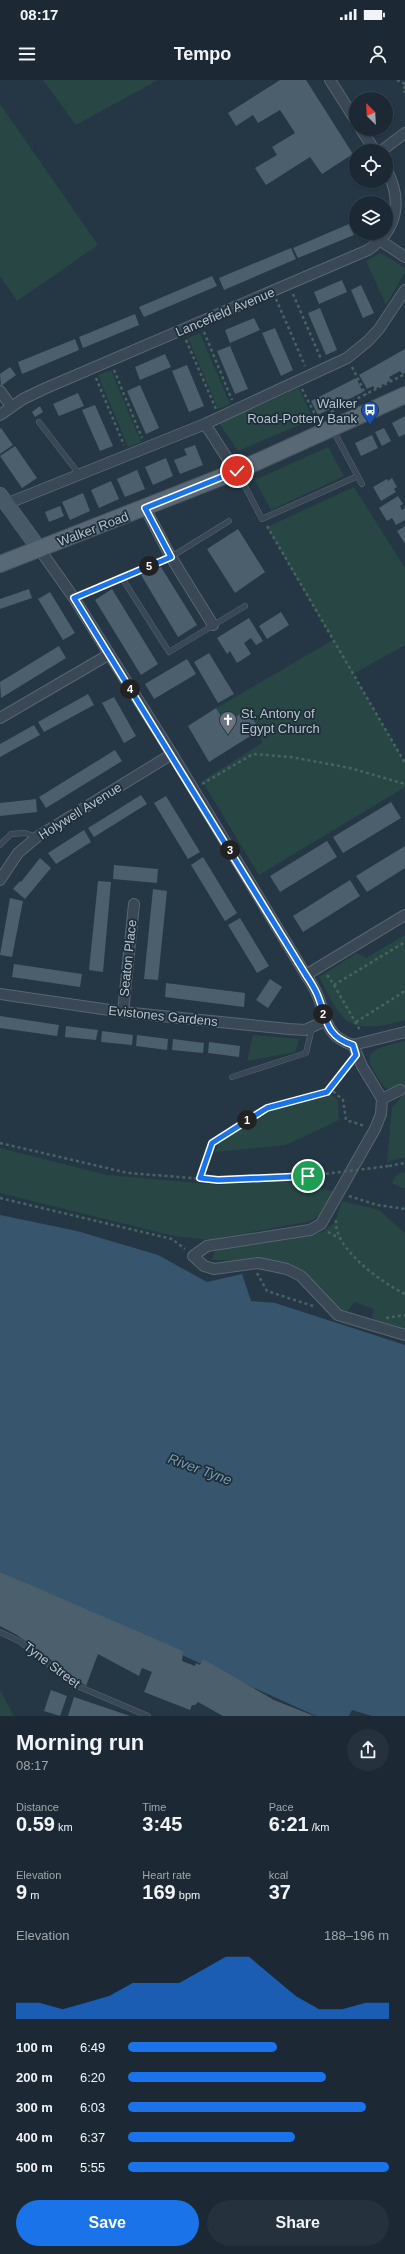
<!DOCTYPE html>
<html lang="en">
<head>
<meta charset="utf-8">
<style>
  :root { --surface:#1c2934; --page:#25313c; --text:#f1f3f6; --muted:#a0a6ac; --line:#3a454f; --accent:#1a73e8 }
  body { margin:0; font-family:Helvetica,sans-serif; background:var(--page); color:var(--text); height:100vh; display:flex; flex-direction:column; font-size:15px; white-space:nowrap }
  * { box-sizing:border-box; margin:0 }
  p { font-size:13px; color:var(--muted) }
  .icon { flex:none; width:22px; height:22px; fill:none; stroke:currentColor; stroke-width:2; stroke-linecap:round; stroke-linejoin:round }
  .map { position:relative; height:1636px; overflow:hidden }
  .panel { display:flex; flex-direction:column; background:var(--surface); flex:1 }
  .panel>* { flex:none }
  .needle { width:26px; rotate:336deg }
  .tools { position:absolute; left:349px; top:12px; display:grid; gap:8px }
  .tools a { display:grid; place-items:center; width:44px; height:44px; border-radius:50%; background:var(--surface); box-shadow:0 1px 3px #0004,0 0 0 1px var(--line); font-size:20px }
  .pin { position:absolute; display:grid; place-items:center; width:34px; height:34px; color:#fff; margin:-17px; border:2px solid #fff; border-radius:50%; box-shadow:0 1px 4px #0007 }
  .km { position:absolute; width:20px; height:20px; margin:-10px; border-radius:50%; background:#222; color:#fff; font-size:11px; line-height:20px; text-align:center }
  .round { display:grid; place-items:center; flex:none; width:42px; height:42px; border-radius:21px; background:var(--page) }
  .headline { display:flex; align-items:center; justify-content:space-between; height:68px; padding:0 16px }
  h1 { font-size:22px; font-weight:700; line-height:30px }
  .stats { display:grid; grid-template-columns:repeat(3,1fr); gap:6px; height:68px; padding:4px 16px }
  .stats div { display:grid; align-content:center }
  .stats b { font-size:20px; font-weight:700 }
  .stats small { font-size:11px; font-weight:400 }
  .stats p { font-size:11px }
  .chart { height:112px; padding:8px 16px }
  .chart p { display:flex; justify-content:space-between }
  .chart svg { width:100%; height:72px; margin-top:4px; fill:var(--accent); opacity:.7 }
  .primary-button { display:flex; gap:8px; margin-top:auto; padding:8px 16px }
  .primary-button a { flex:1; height:46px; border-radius:24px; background:var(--accent); color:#fff; font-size:16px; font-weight:700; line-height:46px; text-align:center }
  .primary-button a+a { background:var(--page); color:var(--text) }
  ul { padding:0 16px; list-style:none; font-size:13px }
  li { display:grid; grid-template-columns:64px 48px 1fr; align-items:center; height:30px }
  li i { height:10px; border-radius:5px; background:var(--accent) }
  .status { display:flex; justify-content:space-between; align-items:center; height:28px; padding:0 20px; background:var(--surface); direction:ltr }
  .status svg { height:11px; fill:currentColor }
  header { display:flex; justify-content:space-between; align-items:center; height:52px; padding:0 16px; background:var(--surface); font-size:18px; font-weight:700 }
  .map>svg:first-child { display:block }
  .green { fill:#274644 }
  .water { fill:#37566d }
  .building { fill:#4b5f6d }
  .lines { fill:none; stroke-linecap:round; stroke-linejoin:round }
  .lane-casing { stroke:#586671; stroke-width:6 }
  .street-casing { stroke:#586671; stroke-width:12 }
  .secondary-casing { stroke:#586671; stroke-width:16 }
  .primary-casing { stroke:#43525d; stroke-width:18 }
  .path { stroke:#476362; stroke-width:2.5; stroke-dasharray:3 3; stroke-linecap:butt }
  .lane { stroke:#394854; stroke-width:5 }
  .street { stroke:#394854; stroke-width:10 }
  .secondary { stroke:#475867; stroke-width:15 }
  .primary { stroke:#586874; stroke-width:16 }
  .path-bridge { stroke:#476362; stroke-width:2.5; stroke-dasharray:3 3; stroke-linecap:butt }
  .route-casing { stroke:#fff; stroke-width:8 }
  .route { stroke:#1a73e8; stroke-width:5 }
  .labels { text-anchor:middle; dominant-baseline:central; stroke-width:3.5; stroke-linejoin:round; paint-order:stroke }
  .street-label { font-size:13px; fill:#b7c3ce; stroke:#1e2e39 }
  .poi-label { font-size:13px; fill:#b7c3ce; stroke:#1e2e39; text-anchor:end }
  .water-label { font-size:14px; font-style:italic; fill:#7599b3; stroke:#1e2e39 }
</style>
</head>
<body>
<div class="status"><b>08:17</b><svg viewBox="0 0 49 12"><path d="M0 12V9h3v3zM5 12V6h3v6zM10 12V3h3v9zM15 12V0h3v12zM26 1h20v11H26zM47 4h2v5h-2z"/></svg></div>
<header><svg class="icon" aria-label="menu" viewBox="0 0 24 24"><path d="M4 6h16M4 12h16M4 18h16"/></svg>Tempo<svg class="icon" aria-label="person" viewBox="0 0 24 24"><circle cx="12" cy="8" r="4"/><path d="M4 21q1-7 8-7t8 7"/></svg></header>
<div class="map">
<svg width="405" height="1636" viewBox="0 0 405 1636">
  <rect width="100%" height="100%" fill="#253745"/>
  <path class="green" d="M43 0H158L76 45Z
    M0 24 98 165 17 221 0 196Z
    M381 173 405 188V192L386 225 366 181Z
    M200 253 230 324 218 329 188 258Z
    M111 290 141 362 128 367 98 295Z
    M299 308 313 339 238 371 219 343Z
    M328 367 344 396 271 430 255 400Z
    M354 407 405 488V565L353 594 405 683V707L259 795 202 701 262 663 260 650 247 630 225 643 216 628 333 560 267 447Z
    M405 855V940C388 945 357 953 343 937 333 926 326 910 319 897L357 873 366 878Z
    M253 955 299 959 295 972 247 981Z
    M405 961V1009L403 1004 391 1009 385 1008C360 973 364 971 405 961Z
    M405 1012V1077L387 1082 392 1028Z
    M332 1015 338 1020 339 1040 286 1065 215 1072 219 1063 268 1031Z
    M0 1068 107 1095 221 1105 286 1100 333 1111C326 1125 323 1137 307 1142L209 1160 174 1156 0 1113Z
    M405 1092V1108H402L392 1103 397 1094Z
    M342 1121 379 1130 405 1153V1251L377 1243 372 1237 374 1229 354 1222 348 1231 337 1229 308 1197 268 1181 211 1180 217 1168 323 1152 335 1142Z
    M0 1610 14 1636H0Z"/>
  <path class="water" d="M0 1135 77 1151 158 1175 207 1202 242 1194 251 1221 275 1223 405 1265V1636H372L352 1630 349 1636H316L0 1492Z"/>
  <path class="building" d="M280 0H306L353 74 322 94 310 77 266 105 255 88 277 75 272 67 295 53 280 30 258 43 253 35 236 46 228 33Z
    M349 144 354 155 298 178 293 168Z
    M291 168 296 179 224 210 219 198Z
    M212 196 217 206 144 237 139 227Z
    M342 200 347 212 319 224 314 212Z
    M361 205 374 233 363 238 351 210Z
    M320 228 337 270 326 275 308 233Z
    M135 234 139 245 83 268 79 257Z
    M254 238 260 250 230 263 225 250Z
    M275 248 293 290 281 296 262 253Z
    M75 259 79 270 22 294 18 282Z
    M230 266 248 309 235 314 217 271Z
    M405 269V293L402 294 400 291 389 297 391 300 375 309 373 306 367 309 359 295Z
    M165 274 171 287 140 300 135 287Z
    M187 285 204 326 189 332 172 291Z
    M10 287 16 295 1 306 0 294Z
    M356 298 363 312 318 335 311 321Z
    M140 305 159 348 146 354 127 311Z
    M78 313 84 326 59 336 53 324Z
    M95 325 113 366 100 371 82 330Z
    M40 326 43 332 35 337 32 332Z
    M405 336V354L399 357 392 343Z
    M1 348 13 365 0 374V349Z
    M384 348 391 361 382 366 375 352Z
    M372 355 378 368 361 376 355 363Z
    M195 365 203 385 180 394 174 380 187 375 184 369Z
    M15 366 37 398 22 408 0 376Z
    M166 378 173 396 153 405 145 387Z
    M137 390 145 409 125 417 117 399Z
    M392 398 397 407 394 409 396 412 381 421 373 407 387 399 388 401Z
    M111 401 119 419 99 428 91 410Z
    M83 413 90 431 70 440 62 422Z
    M398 416 403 424 400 426 402 430 405 428V440L396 445 392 438 387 441 379 428Z
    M60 426 64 436 49 442 45 432Z
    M405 446V464L397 451Z
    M238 449 265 492 235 513 207 469Z
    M161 487 197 545 178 557 141 495Z
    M29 509 32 518 0 529V519Z
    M112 509 158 584 141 595 95 520Z
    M50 512 75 553 63 560 38 519Z
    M281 532 289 545 267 559 259 546Z
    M249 538 263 561 256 565 251 558 244 563 251 574 237 583 230 571 227 574 217 558Z
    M59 566 66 578 1 618 0 602Z
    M209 573 234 614 218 623 194 582Z
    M187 579 196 594 154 619 145 604Z
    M88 614 94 625 44 652 38 642Z
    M114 617 136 656 124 663 102 623Z
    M216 628 225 643 247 630 260 650 209 682 188 646Z
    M34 645 40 655 0 677V664Z
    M115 670 122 681 46 728 39 717Z
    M141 715 147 724 94 757 88 748Z
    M166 716 200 772 188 779 154 723Z
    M36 719 37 732 0 736V723Z
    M391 722 401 738 343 773 333 757Z
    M84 750 91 762 56 784 48 773Z
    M327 761 337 777 280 812 270 796Z
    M405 766V788L367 812 356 796Z
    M203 777 237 833 225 841 191 785Z
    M40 778 51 788 25 819 13 809 20 801 21 802Z
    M114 785 158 789 157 803 113 799Z
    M350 800 360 816 303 852 293 836Z
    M98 801 111 802 103 892 89 890Z
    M153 809 167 811 158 900 144 899Z
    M10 818 23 821 12 877 0 875Z
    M240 838 269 886 257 893 228 845Z
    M14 884 82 894 80 907 12 897Z
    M270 899 282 907 268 928 256 920Z
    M166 903 245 913 244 927 165 917Z
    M0 936 59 945 57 956 0 948Z
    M66 946 98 950 96 960 65 957Z
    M102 951 133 955 132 965 101 962Z
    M137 955 168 959 167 970 136 966Z
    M173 959 204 963 203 973 172 970Z
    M209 962 240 966 239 977 208 973Z
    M0 1492 183 1571 182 1581 195 1586 196 1583 200 1585 203 1579 274 1620 314 1636H223L198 1622 195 1625H192L190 1630 144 1612 152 1592 142 1588 139 1596 98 1574 86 1606 17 1555 0 1546Z
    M51 1610 67 1616 60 1636 44 1631Z
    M74 1617 130 1636H68Z"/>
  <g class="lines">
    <defs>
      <path id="lane" d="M39 342 79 394
        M333 350 362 404
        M238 393 262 439 358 396
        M122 498 169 572 245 526
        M74 518 171 477 229 441
        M0 765 11 754 25 753 37 757
        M232 997 306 973 312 948
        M0 1552 19 1561 75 1605 148 1636"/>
      <path id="street" d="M330 0 356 41
        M361 49 375 71
        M381 71 405 53
        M381 161 405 177
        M0 311 11 326
        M0 335 23 319 46 308 368 170C398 150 403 120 386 89
        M205 344 227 378
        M6 424 205 344 347 278 368 261 379 249 405 210
        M145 428 171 477 213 545
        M40 470 74 518 172 674 306 895C310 901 314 907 317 914 327 937 324 956 353 965L405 952
        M0 638 108 575
        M0 800 18 773 37 757 172 674
        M306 895 405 835
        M0 914 123 932 289 949 305 950 325 941
        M123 932 134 824
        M353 965 362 986 382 1019 381 1034 375 1049 321 1144 310 1150 207 1166 193 1176 204 1186 214 1189 258 1183 287 1189 301 1196 338 1235 405 1255
        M382 1019 400 1010"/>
      <path id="secondary" d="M0 415 40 470"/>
      <path id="primary" d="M0 484 237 391 405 315"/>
    </defs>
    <use href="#lane" class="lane-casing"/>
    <use href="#street" class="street-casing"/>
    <use href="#secondary" class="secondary-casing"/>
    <use href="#primary" class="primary-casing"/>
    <path class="path" d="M397 0 405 4
      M405 6 403 11 405 12
      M293 214 321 279
      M276 219 305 286
      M204 252 232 320
      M186 260 216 329
      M352 287 366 315
      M114 290 142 358
      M96 298 124 365
      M302 309 317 338 319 337
      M331 332 405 294
      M267 446 405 683
      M202 704 253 674 291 677 350 688 405 704
      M327 895 334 905 405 862
      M334 905 361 952
      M356 942 405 911
      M327 1012H334L343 1020 346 1040 365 1046
      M0 1063 128 1093 218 1100 308 1096
      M389 1086 405 1083
      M199 1098 212 1063 267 1027 327 1012 350 984
      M349 1116 377 1125 405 1129
      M0 1118 172 1159 185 1169
      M336 1140C333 1168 382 1203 405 1214
      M328 1152 339 1158
      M257 1193 267 1211 313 1226
      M386 1238 405 1235"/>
    <use href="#lane" class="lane"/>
    <use href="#street" class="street"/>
    <use href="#secondary" class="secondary"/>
    <use href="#primary" class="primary"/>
    <path class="path-bridge" d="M308 1096 389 1086"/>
  </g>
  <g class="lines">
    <defs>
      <path id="route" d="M237 391 145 428 171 477 74 518 306 895C310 901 314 907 317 914 327 937 324 956 353 965L356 975 327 1012 267 1028 212 1063 200 1098 218 1100 308 1096"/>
    </defs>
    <use href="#route" class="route-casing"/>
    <use href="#route" class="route"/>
  </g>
  <defs>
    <symbol id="bus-pin" viewBox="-11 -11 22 30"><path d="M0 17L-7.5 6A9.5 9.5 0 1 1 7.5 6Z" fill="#1a4fb4" stroke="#1e2e39"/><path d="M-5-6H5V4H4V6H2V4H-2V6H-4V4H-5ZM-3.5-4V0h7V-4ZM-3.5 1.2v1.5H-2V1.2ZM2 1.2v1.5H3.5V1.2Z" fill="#fff"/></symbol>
    <symbol id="church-pin" viewBox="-11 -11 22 30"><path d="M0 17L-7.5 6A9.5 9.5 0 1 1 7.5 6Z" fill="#6b7280" stroke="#1e2e39"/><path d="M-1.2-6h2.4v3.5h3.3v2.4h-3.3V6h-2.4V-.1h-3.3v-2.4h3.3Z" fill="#fff"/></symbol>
  </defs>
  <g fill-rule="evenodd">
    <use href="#bus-pin" x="360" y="320" width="20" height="27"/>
    <use href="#church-pin" x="218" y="630" width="20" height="27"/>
  </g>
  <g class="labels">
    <g class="street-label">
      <text transform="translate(225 232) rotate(-23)">Lancefield Avenue</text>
      <text transform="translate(93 449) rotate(-21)">Walker Road</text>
      <text transform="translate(80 731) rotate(-32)">Holywell Avenue</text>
      <text transform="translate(128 878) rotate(-84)">Seaton Place</text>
      <text transform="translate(163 936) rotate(6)">Evistones Gardens</text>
      <text transform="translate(52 1585) rotate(37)">Tyne Street</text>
    </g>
    <g class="poi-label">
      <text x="357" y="323">Walker<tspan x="357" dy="15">Road-Pottery Bank</tspan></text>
      <text x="241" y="633" text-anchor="start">St. Antony of<tspan x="241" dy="15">Egypt Church</tspan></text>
    </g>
    <g class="water-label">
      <text transform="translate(200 1389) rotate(20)">River Tyne</text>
    </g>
  </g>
</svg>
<div class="tools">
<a><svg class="needle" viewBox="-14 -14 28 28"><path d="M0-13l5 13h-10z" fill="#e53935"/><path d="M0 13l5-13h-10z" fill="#a0a6ac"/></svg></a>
<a><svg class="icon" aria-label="locate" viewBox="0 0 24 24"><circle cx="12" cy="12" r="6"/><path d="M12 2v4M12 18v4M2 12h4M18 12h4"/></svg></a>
<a><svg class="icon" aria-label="layers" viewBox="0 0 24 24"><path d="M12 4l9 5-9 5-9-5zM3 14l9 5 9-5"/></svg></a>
</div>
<div class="pin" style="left:308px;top:1096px;background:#1e9e55"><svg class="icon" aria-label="arrive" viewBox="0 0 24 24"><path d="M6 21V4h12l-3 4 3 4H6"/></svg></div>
<div class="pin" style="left:237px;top:391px;background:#d93025"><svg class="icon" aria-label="check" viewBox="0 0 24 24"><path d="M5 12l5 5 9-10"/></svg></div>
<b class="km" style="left:247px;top:1040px">1</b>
<b class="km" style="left:323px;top:934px">2</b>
<b class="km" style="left:230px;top:770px">3</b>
<b class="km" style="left:130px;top:609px">4</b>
<b class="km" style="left:149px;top:486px">5</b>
</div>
<section class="panel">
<div class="headline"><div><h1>Morning run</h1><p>08:17</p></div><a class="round"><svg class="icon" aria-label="share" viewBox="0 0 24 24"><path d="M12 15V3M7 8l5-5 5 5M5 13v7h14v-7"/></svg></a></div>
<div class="stats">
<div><p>Distance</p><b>0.59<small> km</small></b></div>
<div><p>Time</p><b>3:45</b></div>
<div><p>Pace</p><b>6:21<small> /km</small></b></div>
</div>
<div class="stats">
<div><p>Elevation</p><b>9<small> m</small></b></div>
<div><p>Heart rate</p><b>169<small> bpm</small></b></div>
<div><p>kcal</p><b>37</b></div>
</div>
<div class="chart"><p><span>Elevation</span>188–196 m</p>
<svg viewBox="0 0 160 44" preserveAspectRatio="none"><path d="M0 44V34L10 34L20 38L30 34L40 30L50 22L60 22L70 22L80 14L90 6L100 6L110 18L120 30L130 38L140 38L150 34L160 34V44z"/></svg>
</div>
<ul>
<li><b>100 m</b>6:49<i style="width:57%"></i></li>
<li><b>200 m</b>6:20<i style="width:76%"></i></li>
<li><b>300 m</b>6:03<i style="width:91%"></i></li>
<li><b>400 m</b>6:37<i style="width:64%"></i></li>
<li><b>500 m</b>5:55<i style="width:100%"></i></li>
</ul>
<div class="primary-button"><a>Save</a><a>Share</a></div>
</section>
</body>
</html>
